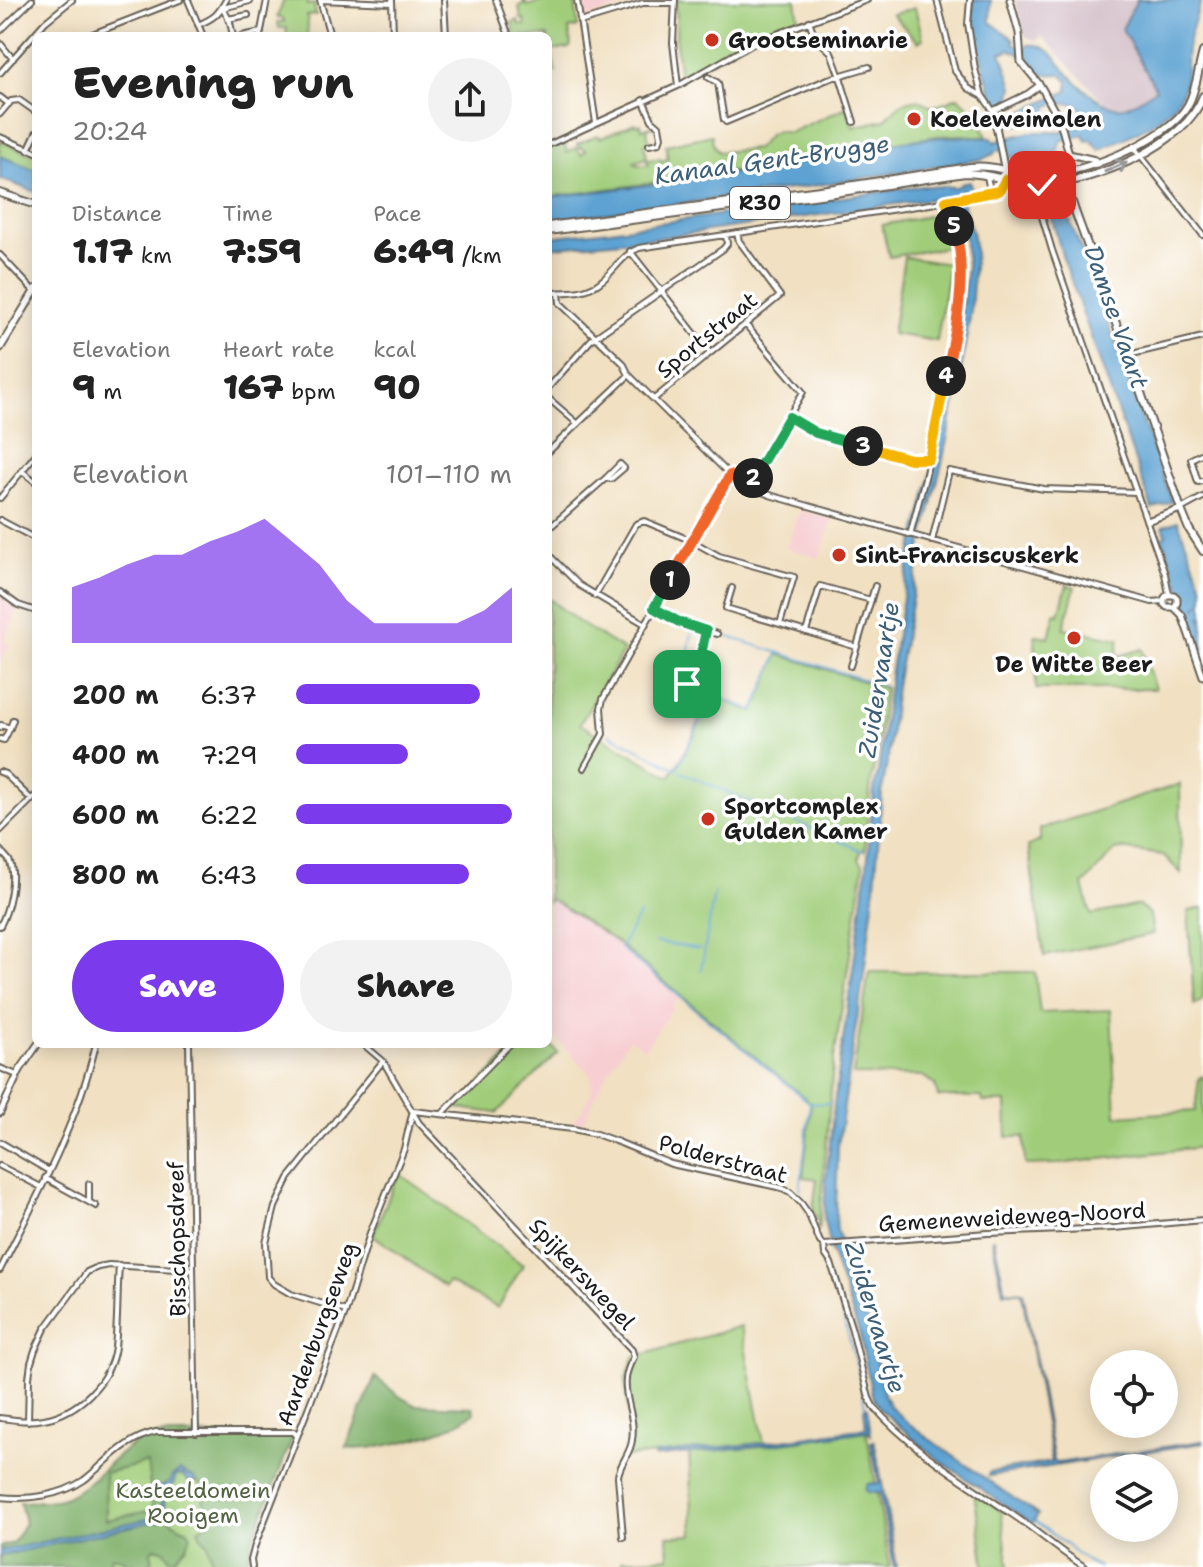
<!DOCTYPE html>
<html lang="en">
<head>
<meta charset="utf-8">
<style>
  :root { --surface:#fff; --page:#f2f2f2; --text:#222; --muted:#767676; --accent:#7c3aed }
  body { margin:0; font-family:"Shantell Sans",sans-serif; background:var(--page); color:var(--text); height:100vh; display:flex; flex-direction:column; font-size:30px; white-space:nowrap }
  * { box-sizing:border-box; margin:0 }
  p { font-size:26px; color:var(--muted) }
  .icon { flex:none; width:44px; height:44px; fill:none; stroke:currentColor; stroke-width:2; stroke-linecap:round; stroke-linejoin:round }
  .map { position:relative; flex:1; overflow:hidden }
  .details { position:absolute; left:32px; top:32px; width:520px; height:1016px; display:flex; flex-direction:column; background:var(--surface); border-radius:12px; box-shadow:0 4px 20px #0003 }
  .details>* { flex:none }
  .buttons { position:absolute; left:1090px; top:1350px; display:grid; gap:16px }
  .buttons a { display:grid; place-items:center; width:88px; height:88px; border-radius:50%; background:var(--surface); box-shadow:0 4px 20px #0003; font-size:40px }
  .pin { position:absolute; display:grid; place-items:center; width:68px; height:68px; color:#fff; margin:-34px; border-radius:16px; box-shadow:0 4px 12px #0006 }
  .km { position:absolute; width:40px; height:40px; margin:-20px; border-radius:50%; background:#222; color:#fff; font-size:22px; line-height:40px; text-align:center }
  .round { display:grid; place-items:center; flex:none; width:84px; height:84px; border-radius:42px; background:var(--page) }
  .head { display:flex; align-items:center; justify-content:space-between; height:136px; padding:0 40px }
  h1 { font-size:44px; font-weight:800; line-height:60px }
  .stats { display:grid; grid-template-columns:repeat(3,1fr); gap:12px; height:136px; padding:8px 40px }
  .stats div { display:grid; align-content:center }
  .stats b { font-size:34px; font-weight:800 }
  .stats small { font-size:22px; font-weight:400 }
  .stats p { font-size:22px }
  .chart { height:224px; padding:16px 40px }
  .chart p { display:flex; justify-content:space-between }
  .chart svg { width:100%; height:144px; margin-top:8px; fill:var(--accent); opacity:.7 }
  .cta { display:flex; gap:16px; margin-top:auto; padding:16px 40px }
  .cta a { flex:1; height:92px; border-radius:48px; background:var(--accent); color:#fff; font-size:32px; font-weight:800; line-height:92px; text-align:center }
  .cta a+a { background:var(--page); color:var(--text) }
  ul { padding:0 40px; list-style:none; font-size:26px }
  li { display:grid; grid-template-columns:128px 96px 1fr; align-items:center; height:60px }
  li i { height:20px; border-radius:10px; background:var(--accent) }
  .map>svg:first-child { display:block }
  .built { fill:#f7cfd2 }
  .industrial { fill:#d2bdc6 }
  .green { fill:#a1cd7a; stroke:#5e744b; stroke-width:2 }
  .forest { fill:#80b06a; stroke:#4e6643; stroke-width:2; fill-rule:evenodd }
  .water { fill:#5da2d2; stroke:#3c5f77; stroke-width:2; fill-rule:evenodd }
  .lines { fill:none; stroke-linecap:round; stroke-linejoin:round }
  .stream { stroke:#5da2d2; stroke-width:2 }
  .ferry { stroke:#3c5f77; stroke-width:2; stroke-dasharray:10 8; stroke-linecap:butt }
  .minor-casing { stroke:#676156; stroke-width:8 }
  .tertiary-casing { stroke:#676156; stroke-width:9 }
  .secondary-casing { stroke:#676156; stroke-width:10 }
  .primary-casing { stroke:#676156; stroke-width:10 }
  .minor { stroke:#fff; stroke-width:4 }
  .tertiary { stroke:#fff; stroke-width:5 }
  .secondary { stroke:#fff; stroke-width:6 }
  .primary { stroke:#fff; stroke-width:6 }
  .oneway { stroke:#999 }
  .split-1-casing { stroke:#fff; stroke-width:16 }
  .split-2-casing { stroke:#fff; stroke-width:16 }
  .split-3-casing { stroke:#fff; stroke-width:16 }
  .split-4-casing { stroke:#fff; stroke-width:16 }
  .split-5-casing { stroke:#fff; stroke-width:16 }
  .split-6-casing { stroke:#fff; stroke-width:16 }
  .split-1 { stroke:#22a559; stroke-width:10 }
  .split-2 { stroke:#f0652b; stroke-width:10 }
  .split-3 { stroke:#22a559; stroke-width:10 }
  .split-4 { stroke:#f5b400; stroke-width:10 }
  .split-5 { stroke:#f0652b; stroke-width:10 }
  .split-6 { stroke:#f5b400; stroke-width:10 }
  .poi-dot { fill:#c8321e; stroke:#fff; stroke-width:3 }
  .labels { text-anchor:middle; dominant-baseline:central; stroke-width:7; stroke-linejoin:round; paint-order:stroke }
  .shield { fill:#fff; stroke:#606060; stroke-width:2 }
  .shield-label { font-size:20px; font-weight:bold; fill:#1c1c1c }
  .poi-label { font-size:22px; font-weight:bold; fill:#1c1c1c; stroke:#fff; text-anchor:start }
  .street-label { font-size:22px; fill:#1c1c1c; stroke:#fff }
  .park-label { font-size:22px; fill:#516342; stroke:#fff }
  .water-label { font-size:24px; font-style:italic; fill:#3c5f77; stroke:#fff }
</style>
</head>
<body>
<div class="map">
<svg width="1203" height="1567" viewBox="0 0 1203 1567">
  <rect width="100%" height="100%" fill="#fff"/>
  <filter id="ink" filterUnits="userSpaceOnUse"><feTurbulence type="fractalNoise" baseFrequency=".0125" numOctaves="2"/><feDisplacementMap in="SourceGraphic" scale="16" xChannelSelector="R" yChannelSelector="G"/><feConvolveMatrix kernelMatrix="1 2 1 2 8 2 1 2 1" color-interpolation-filters="sRGB"/></filter>
  <filter id="wash" filterUnits="userSpaceOnUse"><feTurbulence type="fractalNoise" baseFrequency=".006" numOctaves="4" result="noise"/><feDisplacementMap in="SourceGraphic" scale="32" xChannelSelector="R" yChannelSelector="G"/><feGaussianBlur stdDeviation="1.8" result="paint"/><feColorMatrix in="noise" values="0 0 0 0 0 0 0 0 0 0 0 0 0 0 0 0 0 1.4 0 .05"/><feComposite in="paint" operator="in"/></filter>
  <g filter="url(#wash)">
    <rect width="100%" height="100%" fill="#f1e0c1"/>
    <path class="built" d="M580 0H643L583 19Z
      M800 510 833 519 819 558 786 548Z
      M0 598 18 610 4 641 10 643 0 666Z
      M550 899 615 941 681 995 645 1049 629 1039 602 1082 583 1123H572L583 1109 591 1093V1077L587 1071 548 1029V902Z"/>
    <path class="industrial" d="M1015 0H1137L1122 29 1156 89 1131 104 1122 108 1110 106 1100 98 1042 36 1036 41 1024 35Z"/>
    <path class="green" d="M284 0H307L308 5 314 4 316 15 307 16 308 26 307 36H286L287 28H279L278 22H284V19L277 17Z
      M523 0H525L527 6 547 0H575L578 27 569 29 571 45 569 48 551 51 556 72 548 74V36H512L511 32 514 30 512 22 518 20 519 25H525L524 19H521L519 6 524 4Z
      M677 0H796L799 20 754 37 682 78 680 77 676 43Z
      M915 8 923 39 918 42 892 14Z
      M958 97 978 115 987 137 961 135 936 136 855 150 787 165 548 197V148L564 141 567 153 576 148 582 155 586 150 581 147 580 148 577 144 598 135 600 138 635 123 637 125 641 124 642 129 655 125 658 129H656L655 126 647 128 649 143 644 144 647 158 634 162 637 165H648L647 160 660 158 661 161 668 159 666 145 712 135 713 144 718 152 756 149 770 134 778 131 789 133 847 107 853 127 884 120 902 103 918 99 932 107Z
      M0 141 36 156V170L0 156Z
      M939 214 948 247 889 257 882 225Z
      M904 257 949 264 937 341 892 334Z
      M1067 585 1075 587 1064 628 1119 639 1117 652 1119 656 1142 649 1155 689H1036L1035 635 1049 637 1055 613 1059 614Z
      M548 598 580 623 624 650 580 724 670 777C687 751 700 723 709 694L754 712 778 654 885 688 878 742 870 788 865 851 861 850 859 859 863 865V870L833 1065 819 1228H817V1225L819 1223 813 1210 817 1179 803 1177 811 1103 615 941 551 899 548 902Z
      M1180 784 1181 873 1163 855 1121 849 1115 850 1083 885 1091 915 1138 905 1150 914 1153 934 1044 956 1028 846 1040 841V829Z
      M1203 908V1000L1194 1005 1188 911Z
      M869 972H1035L1040 1013 1111 1010 1116 1116 1195 1111 1199 1078 1203 1076V1147L1059 1164 1027 1165 1025 1164 1024 1137H1007L1006 1102H983L982 1097H938L935 1085 923 1076 853 1075Z
      M548 1042 558 1053 497 1113 456 1108 519 1044H548Z
      M400 1174 523 1265 498 1308 448 1282 445 1287 373 1235 397 1177Z
      M741 1326 764 1443 866 1429 890 1567H622V1560L669 1557 668 1536 693 1535 689 1451 625 1457 632 1441 625 1380 634 1357Z
      M162 1435 293 1436 251 1544 246 1567H0V1547L13 1543 25 1523 20 1502C34 1501 51 1503 64 1498 101 1483 120 1438 162 1435Z
      M974 1492 1001 1511 1009 1567H985Z"/>
    <path class="forest" d="M375 1377 399 1396 415 1405 473 1407 474 1413C465 1419 456 1425 446 1429 423 1438 370 1452 346 1448Z
      M162 1435 293 1436 251 1544 246 1567H213L208 1543 201 1536 198 1530 208 1522 209 1509 204 1503 200 1483 188 1481 183 1475 176 1476 173 1485 164 1490C165 1517 163 1520 188 1530L191 1535 187 1546 175 1559 170 1558 165 1551 155 1548 151 1552 153 1560 145 1567C133 1566 124 1558 111 1556L109 1563 115 1567H103L100 1564 97 1567H0V1547L13 1543 25 1523 20 1502C34 1501 51 1503 64 1498 101 1483 120 1438 162 1435ZM147 1463 153 1510 106 1520 105 1473Z"/>
    <path class="water" d="M973 0H991L990 22 1014 39 1013 43 1025 49 1027 45C1047 42 1056 58 1066 71 1077 84 1106 111 1123 107 1135 105 1146 95 1156 89L1122 29 1137 0H1202C1196 16 1190 32 1187 49 1185 61 1188 74 1184 87 1173 121 1129 135 1100 150L1091 140 1086 141 1084 135 1060 141C1058 151 1054 161 1045 166L1054 193 1058 192 1086 261 1172 502 1152 509 1061 252 1046 196 1050 195 1040 168C1026 169 1014 162 1006 150L995 151 994 154 982 159 806 187 548 221V197C627 188 707 178 786 165 854 153 922 130 992 138L994 142 1030 132H1058L1081 126 1080 122 1084 118C1082 102 1071 102 1057 104L1056 103 1047 107 1048 111C1036 121 1025 125 1009 125L1001 105 993 98 985 73 972 21ZM1009 49 1026 57 1042 75 1061 74 1068 82V91L1013 116 1009 108 1013 86 1001 52H1007Z
      M0 156 36 170V192L0 179Z
      M970 181 971 190 965 192 963 189 960 194 972 231 975 252 971 311 960 376 943 459 922 544 896 686 888 758 882 791 875 887 864 973 838 1146 836 1215 837 1231 841 1242 829 1243 824 1220 826 1180 834 1105 867 868 874 789 878 773 890 677 908 567 930 478 953 369 966 278 967 266 964 232 952 196 665 237 548 248V237L610 230 922 186 957 187 962 183Z
      M1178 521 1203 588V652L1162 537 1166 535 1163 526Z
      M992 1239H994L1005 1291 1023 1292 1054 1461 1057 1463 1203 1441V1443L990 1476 988 1475 990 1472 1052 1462 1022 1294 1020 1292H1003Z
      M842 1245 850 1274 868 1322 884 1394 889 1405 907 1422 939 1446 1038 1515 1032 1524 936 1458 880 1409 872 1395 860 1335 829 1246Z
      M865 1407H867L871 1435 867 1431 761 1446 654 1457V1454L761 1443 866 1428 864 1409Z
      M874 1441 875 1444 897 1567H894L880 1493H870L865 1490 867 1484 879 1483 871 1442Z
      M180 1471 195 1478 196 1481H188L183 1475 176 1476 173 1485 164 1490V1502L167 1517 160 1520 0 1556V1551L161 1516 163 1514 159 1488 170 1482 172 1476Z"/>
    <g class="lines">
      <path class="stream" d="M692 633 682 685 710 693 754 711 779 652
        M723 635 884 686
        M609 734 677 769 704 716
        M681 772 863 851
        M640 913 620 948 810 1103
        M655 942 699 949
        M701 971 714 893
        M800 1191 810 1103 830 1104
        M839 1302 858 1370 865 1406
        M1035 1521 1087 1561 1099 1567"/>
      <path class="ferry" d="M1203 602 1197 606 1203 623"/>
    </g>
  </g>
  <g filter="url(#ink)">
    <g class="lines">
      <defs>
        <path id="minor" d="M188 0 203 36
          M320 0 392 3
          M320 0 330 36
          M392 0 393 36
          M444 0 446 36
          M496 0 509 36
          M577 0 596 123
          M675 0 673 43 678 86
          M937 0 955 71 968 88 981 95
          M970 0 968 24 975 69 982 95 993 111
          M223 8 230 22 233 36
          M223 8 250 1
          M228 19 248 15
          M809 21 815 37 831 52 841 80 854 122
          M580 22 643 3H675
          M198 25C214 18 218 15 226 0
          M0 31 32 0
          M87 36 180 0
          M242 36 261 32
          M260 36 267 0
          M0 43 13 59
          M0 73 45 22 72 0
          M708 77 718 83 724 120 726 122 828 79 869 67
          M0 97 9 104
          M643 100 652 120 659 126 661 137 659 143 649 145
          M0 114 11 101 19 100 36 112
          M0 137 36 152
          M548 145 678 86 756 42 867 0
          M1134 147 1203 235
          M28 150 36 133
          M1034 176V190L1052 250 1165 574 1169 594
          M987 194 989 186 987 176
          M630 251 710 353
          M0 255 34 291
          M559 293 560 303 623 363 629 375 730 475 748 487 773 496 1152 602 1163 601
          M549 294C564 291 580 294 594 286 612 277 620 255 639 248L930 204 986 194 999 191 1003 186 1006 179
          M746 325 803 392 748 487
          M1128 355 1203 337
          M548 388 591 340 723 249 727 244 726 235
          M548 398 578 424
          M654 399 780 296 739 241 737 233
          M789 417 816 433 910 459H929
          M548 452 629 375
          M1203 453 1191 459 1198 482 1203 481
          M22 471 36 482
          M0 498 36 454
          M1181 509 1203 497
          M0 520 36 539
          M548 529 606 478 620 464 624 468 611 479 606 478
          M910 535 926 474 951 354 960 284V249L946 201
          M932 541 949 471 1044 489 1137 492
          M548 554 579 585 645 624
          M732 588 726 608 857 647
          M0 592 18 605 36 611
          M595 596 636 524 644 521 692 541 719 556 794 577 780 624
          M654 608 679 622 717 634
          M806 632 820 586 871 600
          M851 666 875 586
          M687 684 701 687
          M694 686 706 631
          M0 728 1 725 10 728 4 740 0 739
          M10 728 13 720
          M584 768 603 734 601 708 603 699 730 475
          M0 772 5 774 32 800
          M0 831 36 795
          M0 850C1 851 8 859 9 860 17 877 8 911 0 926
          M189 1044 196 1433
          M363 1044 383 1061 419 1123 632 1350 634 1357C614 1388 637 1410 632 1440 631 1453 620 1463 618 1476L623 1537
          M0 1068 17 1075
          M413 1111 573 1129 596 1134 618 1142 671 1164 782 1188 790 1192 801 1203 808 1213 820 1242 824 1245 825 1254 831 1263 852 1330 869 1398 873 1406C911 1450 963 1480 1010 1513 1036 1530 1059 1551 1085 1567
          M442 1114 510 1044
          M0 1142 49 1171
          M0 1166 41 1187
          M45 1178 96 1206
          M89 1201V1184
          M824 1245 988 1233 1114 1228 1203 1220
          M0 1270C37 1197 77 1124 96 1044
          M346 1311 291 1294 274 1284 268 1277 266 1243 275 1207 289 1178 383 1061
          M0 1418C15 1420 29 1422 44 1419 78 1413 110 1382 115 1347 118 1320 117 1292 119 1265
          M28 1421 29 1378 31 1363 35 1350 45 1329 87 1272 98 1267 109 1265 193 1270
          M0 1497C28 1500 61 1496 84 1480 107 1462 126 1438 156 1432H294L297 1436
          M252 1567 251 1560 255 1545 346 1311 370 1233 404 1149 412 1114"/>
        <path id="tertiary" d="M1010 0 1019 33 1021 62 1040 85 1060 121 1069 154 1070 181
          M1069 154 1095 160 1097 164
          M1005 172 993 111 1028 94 1040 85
          M1147 521 1181 509
          M1174 607 1177 603V598L1174 595H1167L1164 599V604L1167 607H1174L1182 615 1203 676
          M0 1113 20 1070 38 1044"/>
        <path id="secondary" d="M1070 181V196L1075 211 1138 384 1182 512 1189 529 1203 551"/>
        <path id="primary" d="M0 193 36 205
          M548 226 835 188 970 167C997 164 1013 175 1037 176 1077 176 1168 141 1188 105 1197 88 1198 69 1203 52
          M548 231 835 193 965 173C993 173 1018 186 1044 185 1093 182 1186 146 1203 96
          M0 348 36 289"/>
      </defs>
      <use href="#minor" class="minor-casing"/>
      <use href="#tertiary" class="tertiary-casing"/>
      <use href="#secondary" class="secondary-casing"/>
      <use href="#primary" class="primary-casing"/>
      <use href="#minor" class="minor"/>
      <use href="#tertiary" class="tertiary"/>
      <use href="#secondary" class="secondary"/>
      <use href="#primary" class="primary"/>
    </g>
    <defs><path id="oneway-shaft" d="M-6 0H5M1.5-3L5.5 0L1.5 3" fill="none" stroke-width="1.6" stroke-linecap="round" stroke-linejoin="round" transform="scale(2)"/></defs>
    <use class="oneway" href="#oneway-shaft" transform="translate(1116 167) rotate(-23)"/>
  </g>
  <g class="lines" filter="url(#ink)">
    <defs>
      <path id="split-1" d="M670 580 654 608 679 622 706 631 694 686 687 684"/>
      <path id="split-2" d="M670 580 730 475 748 487 753 478"/>
      <path id="split-3" d="M753 478 789 417 816 433 863 446"/>
      <path id="split-4" d="M863 446 910 459H929L946 376"/>
      <path id="split-5" d="M946 376C956 332 969 269 954 226"/>
      <path id="split-6" d="M954 226 946 201 999 191 1006 179 1042 185"/>
    </defs>
    <use href="#split-1" class="split-1-casing"/>
    <use href="#split-2" class="split-2-casing"/>
    <use href="#split-3" class="split-3-casing"/>
    <use href="#split-4" class="split-4-casing"/>
    <use href="#split-5" class="split-5-casing"/>
    <use href="#split-6" class="split-6-casing"/>
    <use href="#split-1" class="split-1"/>
    <use href="#split-2" class="split-2"/>
    <use href="#split-3" class="split-3"/>
    <use href="#split-4" class="split-4"/>
    <use href="#split-5" class="split-5"/>
    <use href="#split-6" class="split-6"/>
  </g>
  <g class="poi-dot">
    <circle cx="712" cy="40" r="8"/>
    <circle cx="914" cy="119" r="8"/>
    <circle cx="839" cy="555" r="8"/>
    <circle cx="1074" cy="638" r="8"/>
    <circle cx="708" cy="819" r="8"/>
  </g>
  <g class="labels">
    <rect class="shield" x="730" y="187" width="60" height="32" rx="6"/>
    <g class="shield-label">
      <text x="760" y="203">R30</text>
    </g>
    <g class="poi-label">
      <text x="728" y="40">Grootseminarie</text>
      <text x="930" y="119">Koeleweimolen</text>
      <text x="855" y="555">Sint-Franciscuskerk</text>
      <text x="1074" y="664" text-anchor="middle">De Witte Beer</text>
      <text x="724" y="806">Sportcomplex<tspan x="724" dy="25">Gulden Kamer</tspan></text>
    </g>
    <g class="street-label">
      <text transform="translate(707 335) rotate(-39)">Sportstraat</text>
      <text transform="translate(723 1159) rotate(15)">Polderstraat</text>
      <text transform="translate(1012 1217) rotate(-3)">Gemeneweideweg-Noord</text>
      <text transform="translate(177 1239) rotate(-91)">Bisschopsdreef</text>
      <text transform="translate(582 1274) rotate(47)">Spijkerswegel</text>
      <text transform="translate(317 1334) rotate(-70)">Aardenburgseweg</text>
    </g>
    <g class="park-label">
      <text x="193" y="1490">Kasteeldomein<tspan x="193" dy="25">Rooigem</tspan></text>
    </g>
    <g class="water-label">
      <text transform="translate(772 160) rotate(-8)">Kanaal Gent-Brugge</text>
      <text transform="translate(1116 317) rotate(71)">Damse Vaart</text>
      <text transform="translate(879 680) rotate(-81)">Zuidervaartje</text>
      <text transform="translate(875 1317) rotate(73)">Zuidervaartje</text>
    </g>
  </g>
</svg>
<div class="buttons">
<a><svg class="icon" aria-label="locate" viewBox="0 0 24 24"><circle cx="12" cy="12" r="6"/><path d="M12 2v4M12 18v4M2 12h4M18 12h4"/></svg></a>
<a><svg class="icon" aria-label="layers" viewBox="0 0 24 24"><path d="M12 4l9 5-9 5-9-5zM3 14l9 5 9-5"/></svg></a>
</div>
<div class="pin" style="left:687px;top:684px;background:#1e9e55"><svg class="icon" aria-label="arrive" viewBox="0 0 24 24"><path d="M6 21V4h12l-3 4 3 4H6"/></svg></div>
<div class="pin" style="left:1042px;top:185px;background:#d93025"><svg class="icon" aria-label="check" viewBox="0 0 24 24"><path d="M5 12l5 5 9-10"/></svg></div>
<b class="km" style="left:670px;top:580px">1</b>
<b class="km" style="left:753px;top:478px">2</b>
<b class="km" style="left:863px;top:446px">3</b>
<b class="km" style="left:946px;top:376px">4</b>
<b class="km" style="left:954px;top:226px">5</b>
<section class="details">
<div class="head"><div><h1>Evening run</h1><p>20:24</p></div><a class="round"><svg class="icon" aria-label="share" viewBox="0 0 24 24"><path d="M12 15V3M7 8l5-5 5 5M5 13v7h14v-7"/></svg></a></div>
<div class="stats">
<div><p>Distance</p><b>1.17<small> km</small></b></div>
<div><p>Time</p><b>7:59</b></div>
<div><p>Pace</p><b>6:49<small> /km</small></b></div>
</div>
<div class="stats">
<div><p>Elevation</p><b>9<small> m</small></b></div>
<div><p>Heart rate</p><b>167<small> bpm</small></b></div>
<div><p>kcal</p><b>90</b></div>
</div>
<div class="chart"><p><span>Elevation</span>101–110 m</p>
<svg viewBox="0 0 160 44" preserveAspectRatio="none"><path d="M0 44V27L10 24L20 20L30 17L40 17L50 13L60 10L70 6L80 13L90 20L100 31L110 38L120 38L130 38L140 38L150 34L160 27V44z"/></svg>
</div>
<ul>
<li><b>200 m</b>6:37<i style="width:85%"></i></li>
<li><b>400 m</b>7:29<i style="width:52%"></i></li>
<li><b>600 m</b>6:22<i style="width:100%"></i></li>
<li><b>800 m</b>6:43<i style="width:80%"></i></li>
</ul>
<div class="cta"><a>Save</a><a>Share</a></div>
</section>
</div>
</body>
</html>
